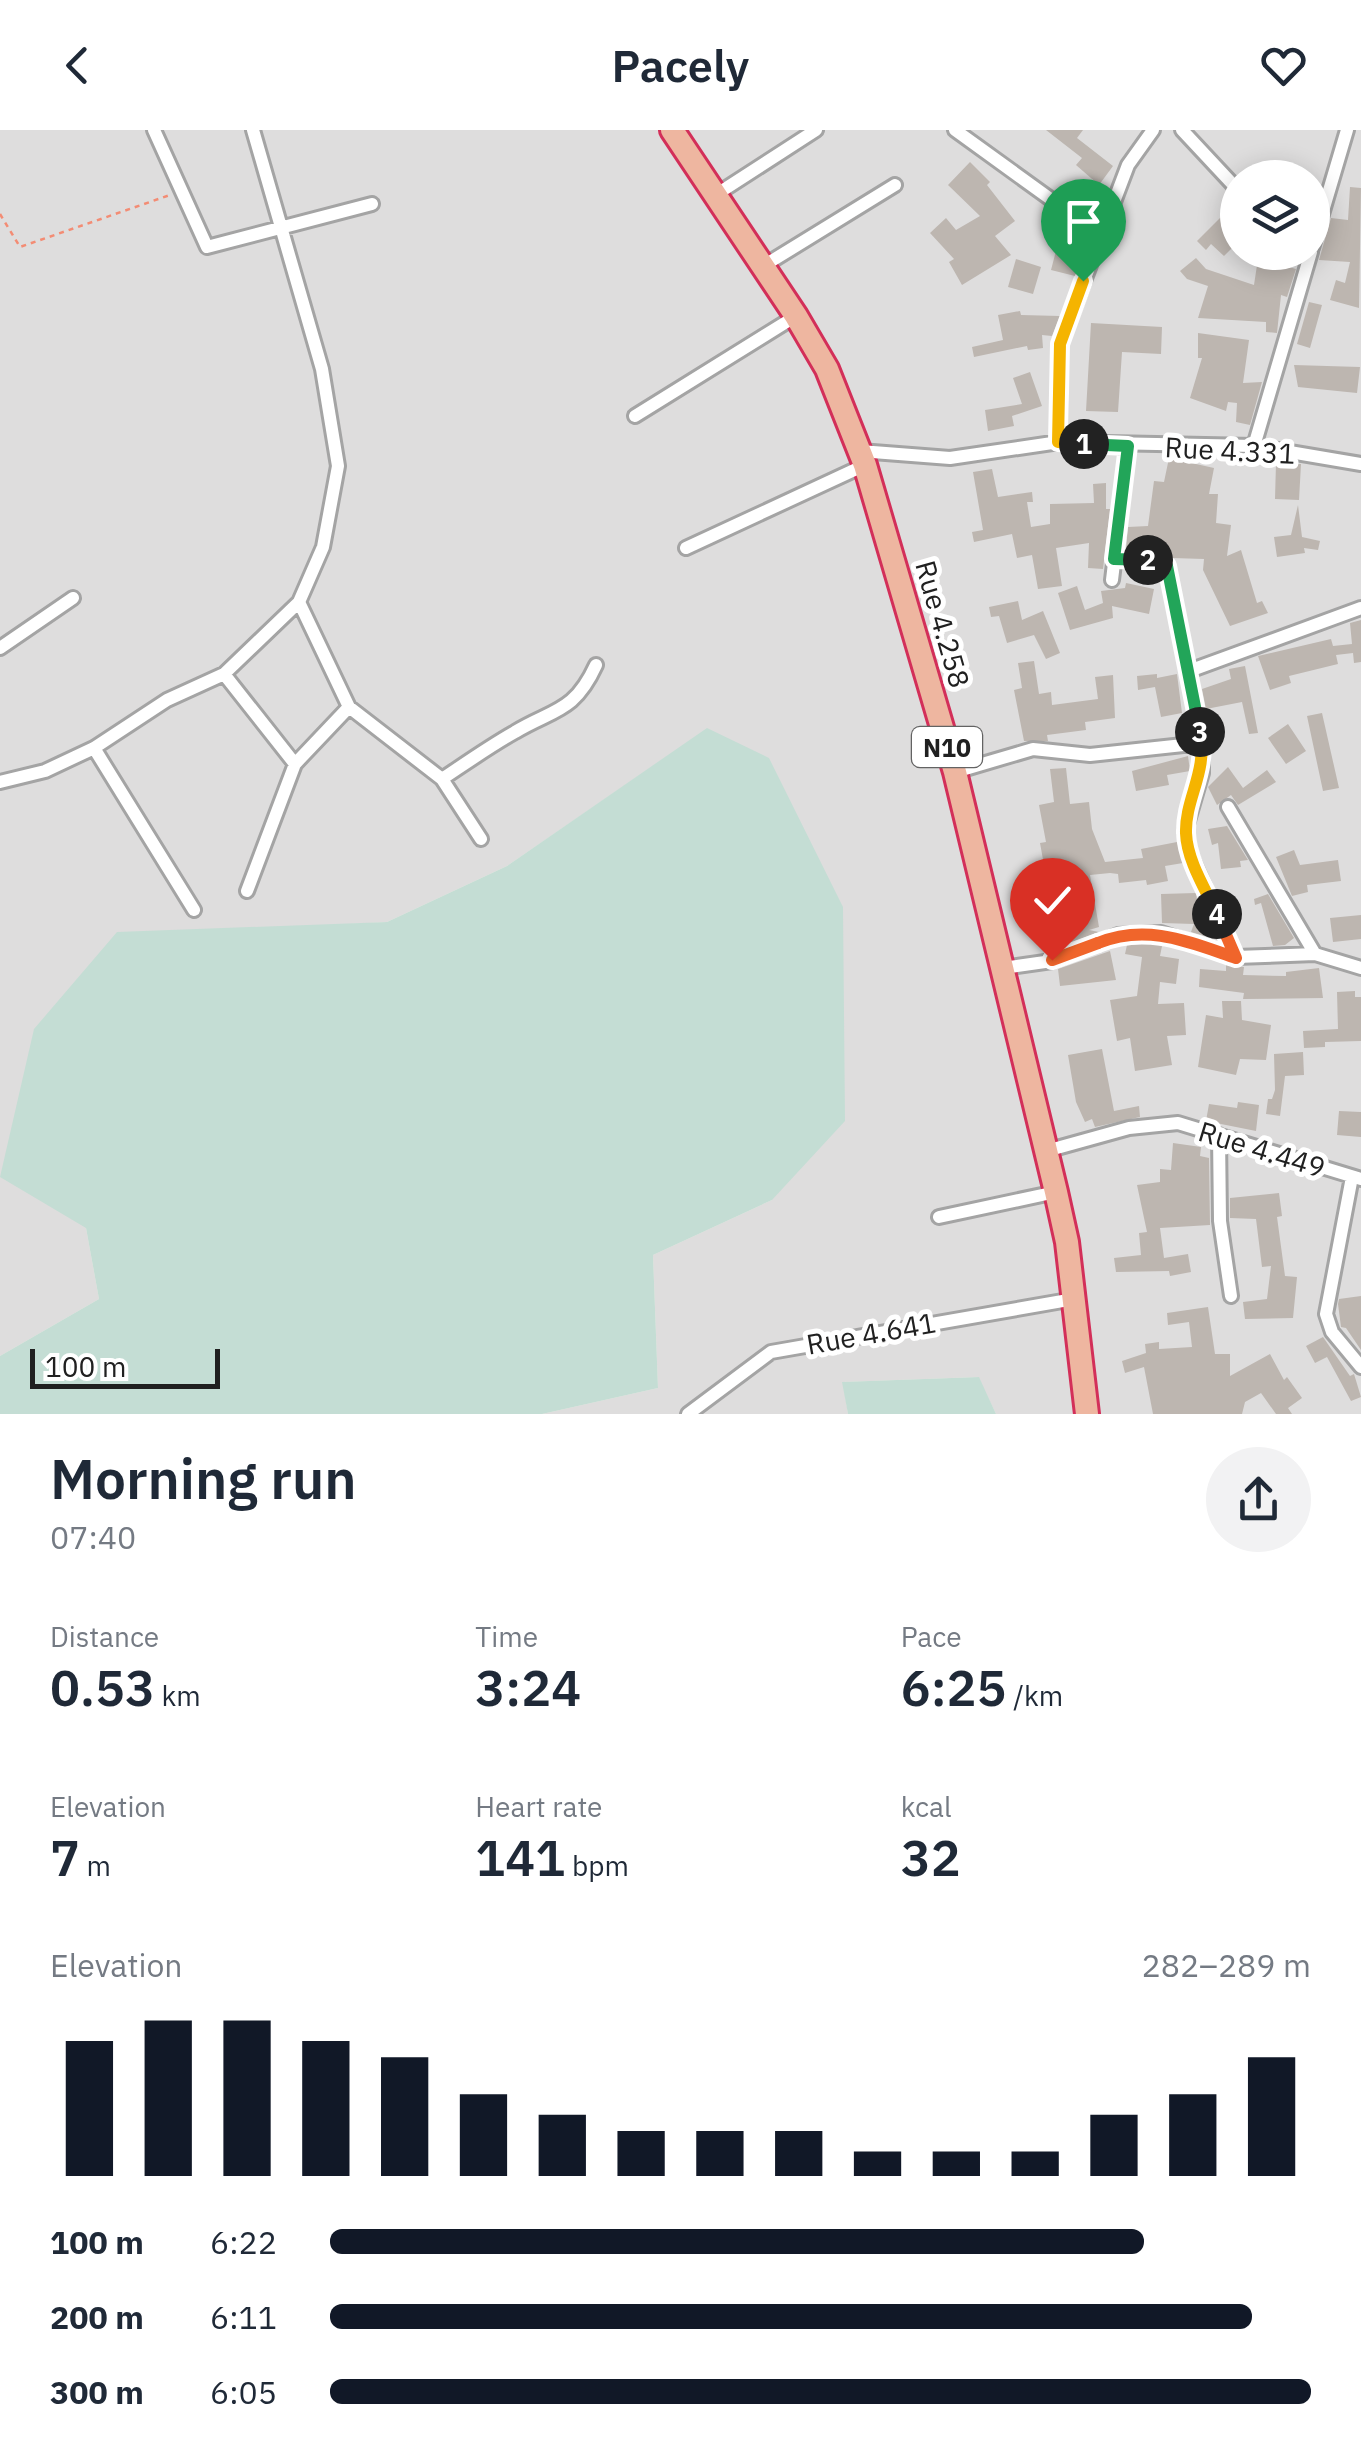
<!DOCTYPE html>
<html lang="en">
<head>
<meta charset="utf-8">
<style>
  :root { --surface:#fff; --page:#f2f2f3; --text:#1f2937; --muted:#747a83; --accent:#111827 }
  body { margin:0; font-family:"IBM Plex Sans",sans-serif; background:var(--page); color:var(--text); height:100vh; display:flex; flex-direction:column; font-size:38px; white-space:nowrap }
  * { box-sizing:border-box; margin:0 }
  p { font-size:32px; color:var(--muted) }
  .icon { flex:none; width:55px; height:55px; fill:none; stroke:currentColor; stroke-width:2; stroke-linecap:round; stroke-linejoin:round }
  .map { position:relative; height:1284px; overflow:hidden }
  .details { display:flex; flex-direction:column; background:var(--surface); flex:1 }
  .details>* { flex:none }
  .tools { position:absolute; left:1220px; top:30px; display:grid; gap:20px }
  .tools a { display:grid; place-items:center; width:110px; height:110px; border-radius:50%; background:var(--surface); box-shadow:0 5px 25px #0003; font-size:50px }
  .scale { position:absolute; left:30px; bottom:25px; width:190px; box-sizing:border-box; padding-left:10px; border:5px solid #202020; border-top:0; font-size:28px; line-height:35px; white-space:nowrap; color:#202020; -webkit-text-stroke:8px #fff; paint-order:stroke }
  .pin { position:absolute; display:grid; place-items:center; width:85px; height:85px; color:#fff; margin:-102px -42px; border-radius:50% 50% 50% 0; rotate:-45deg; box-shadow:0 0 10px #0007 }
  .pin .icon { rotate:45deg }
  .km { position:absolute; width:50px; height:50px; margin:-25px; border-radius:50%; background:#222; color:#fff; font-size:28px; line-height:50px; text-align:center }
  .round { display:grid; place-items:center; flex:none; width:105px; height:105px; border-radius:52px; background:var(--page) }
  .summary { display:flex; align-items:center; justify-content:space-between; height:170px; padding:0 50px }
  h1 { font-size:55px; font-weight:600; line-height:75px }
  .metrics { display:grid; grid-template-columns:repeat(3,1fr); gap:15px; height:170px; padding:10px 50px }
  .metrics div { display:grid; align-content:center }
  .metrics b { font-size:50px; font-weight:600 }
  .metrics small { font-size:28px; font-weight:400 }
  .metrics p { font-size:28px }
  .chart { height:280px; padding:20px 50px }
  .chart p { display:flex; justify-content:space-between }
  .chart svg { width:100%; height:180px; margin-top:10px; stroke:var(--accent); stroke-width:6 }
  ul { padding:0 50px; list-style:none; font-size:32px }
  li { display:grid; grid-template-columns:160px 120px 1fr; align-items:center; height:75px }
  li i { height:25px; border-radius:12px; background:var(--accent) }
  header { display:flex; justify-content:space-between; align-items:center; height:130px; padding:0 50px; background:var(--surface); font-size:45px; font-weight:600 }
  .map>svg:first-child { display:block }
  .residential { fill:#dedddd; fill-rule:evenodd }
  .wetland { fill:#c4ddd4 }
  .building { fill:#bdb6b0 }
  .lines { fill:none; stroke-linecap:round; stroke-linejoin:round }
  .minor-casing { stroke:#a4a4a4; stroke-width:18 }
  .trunk-casing { stroke:#d32f59; stroke-width:28 }
  .path { stroke:#f38c74; stroke-width:2.5; stroke-dasharray:5 5; stroke-linecap:butt }
  .minor { stroke:#fff; stroke-width:12 }
  .trunk { stroke:#eeb6a0; stroke-width:22 }
  .split-1-casing { stroke:#fff; stroke-width:20 }
  .split-2-casing { stroke:#fff; stroke-width:20 }
  .split-3-casing { stroke:#fff; stroke-width:20 }
  .split-4-casing { stroke:#fff; stroke-width:20 }
  .split-5-casing { stroke:#fff; stroke-width:20 }
  .split-6-casing { stroke:#fff; stroke-width:20 }
  .split-1 { stroke:#f5b400; stroke-width:12 }
  .split-2 { stroke:#22a559; stroke-width:12 }
  .split-3 { stroke:#22a559; stroke-width:12 }
  .split-4 { stroke:#f5b400; stroke-width:12 }
  .split-5 { stroke:#f0652b; stroke-width:12 }
  .split-6 { stroke:#f0652b; stroke-width:12 }
  .labels { text-anchor:middle; dominant-baseline:central; stroke-width:10; stroke-linejoin:round; paint-order:stroke }
  .shield { fill:#fff; stroke:#636363; stroke-width:2.5 }
  .shield-label { font-size:25px; font-weight:bold; fill:#202020 }
  .street-label { font-size:28px; fill:#202020; stroke:#fff }
</style>
</head>
<body>
<header><svg class="icon" aria-label="back" viewBox="0 0 24 24"><path d="M15 5l-7 7 7 7"/></svg>Pacely<svg class="icon" aria-label="heart" viewBox="0 0 24 24"><path d="M12 20l-8-8c-3-5 5-10 8-4 3-6 11-1 8 4z"/></svg></header>
<div class="map">
<svg width="1361" height="1284" viewBox="0 0 1361 1284">
  <rect width="100%" height="100%" fill="#f0eee7"/>
  <path class="residential" d="M0 0H1361V1284H996L978 1247 843 1252 848 1284H542L658 1258 653 1125 772 1070 707 599 507 736 387 792 274 798 86 1098 99 1169 0 1226ZM1238 48H1312V122H1238Z"/>
  <path class="wetland" d="M707 598 769 628 843 777 845 991 772 1070 653 1125 658 1258 542 1284H0V1226L99 1169 86 1098 0 1047 34 899 117 802 387 792 507 736Z
    M979 1247 996 1284H848L842 1252Z"/>
  <path class="building" d="M1046 0H1083L1077 8 1113 36 1099 55 1076 35 1082 28Z
    M970 32 990 52 987 55 1015 91 995 106 1011 125 962 155 949 132 954 129 930 103 946 88 956 100 980 86 948 55Z
    M1350 57 1361 58 1359 178 1330 170 1336 150 1345 153 1350 132 1319 130 1331 88 1348 90Z
    M1238 70V112L1224 126 1211 114 1206 120 1197 111Z
    M1063 94 1089 109 1075 146 1051 140Z
    M1259 122H1272L1270 132 1296 139 1287 167 1281 165 1277 203 1266 202V192L1198 188 1208 156 1187 149 1180 141 1196 128 1206 139 1254 155Z
    M1016 129 1041 137 1033 164 1008 157Z
    M1309 172 1322 175 1310 218 1297 214Z
    M1020 181 1021 185 1060 186 1052 206 1042 205 1043 218 1028 220 1027 216 974 227 972 217 1003 210 998 185Z
    M1091 193 1162 197 1161 224 1122 222 1118 282 1086 281Z
    M1198 203 1249 210 1243 253 1262 252 1250 295 1236 292 1237 273 1228 272 1226 281 1190 268 1202 228H1198Z
    M1294 235 1360 237 1357 263 1298 257Z
    M1030 242 1042 276 1012 286 1014 296 988 301 985 280 1022 274 1013 248Z
    M1169 328 1214 338 1209 364H1218L1216 393 1231 395 1227 426 1241 420 1257 473 1262 471 1268 483 1230 496 1203 440 1204 429 1172 428 1169 419H1126L1128 397 1148 396 1154 351 1164 352Z
    M1276 333 1301 334 1299 370 1275 369Z
    M992 339 998 367 1032 362 1033 372H1027L1031 397 1050 394V374L1094 373 1093 354 1106 353V379H1110L1103 439 1088 438 1089 413 1056 418 1062 456 1038 459 1032 425 1017 428 1012 404 974 412 972 402 983 400 973 342Z
    M1298 375 1302 407 1320 411 1318 420 1304 418 1305 423 1277 427 1274 407 1291 405Z
    M1126 453 1154 459 1149 484 1112 476 1113 488 1070 500 1058 463 1077 456 1085 480 1103 473 1101 461 1125 458Z
    M1018 471 1022 490 1043 481 1060 523 1046 529 1034 505 1007 513 999 486 991 487 989 477Z
    M1361 490V532L1354 533 1353 523 1336 525 1338 534 1289 546 1291 553 1270 560 1258 526 1331 509 1333 516 1352 514 1350 493Z
    M1034 531 1039 564 1051 562 1052 575 1098 569 1095 547 1113 545 1115 588 1085 592 1086 600 1047 605 1048 611H1024L1014 560 1022 558 1018 533Z
    M1245 536 1258 603 1249 604 1242 572 1206 579 1202 559 1231 549 1229 539Z
    M1157 544V548L1177 544 1182 583 1161 587 1155 557 1138 560 1137 546Z
    M1322 583 1339 658 1323 661 1307 586Z
    M1288 594 1306 621 1286 634 1268 608Z
    M1188 626 1190 641 1167 645 1169 655 1136 661 1132 641Z
    M1228 637 1243 658 1267 640 1276 652 1238 675 1231 665 1217 675 1208 657Z
    M1066 638 1070 674 1089 672 1092 699 1105 732 1143 728 1141 719 1177 712 1183 733 1165 736 1168 751 1147 755 1146 750 1119 753 1118 744 1110 743 1090 745 1099 797 1089 800 1099 802 1054 819 1050 802 1082 796 1076 762 1046 768 1039 736 1044 735 1040 713 1046 712 1039 675 1054 672 1050 639Z
    M1227 696 1248 730 1240 731 1241 737 1221 739 1218 713 1212 715 1208 699Z
    M1294 720 1300 735 1338 730 1341 751 1307 755 1308 762 1292 766 1276 727Z
    M1196 763 1200 793 1209 791 1218 810 1191 802 1194 794 1162 793 1161 764Z
    M1268 764 1294 808 1285 815 1273 816 1261 773 1255 775 1254 769Z
    M1361 785V809L1333 812 1330 788Z
    M1151 813 1162 816 1160 826 1179 829 1176 854 1160 852 1158 874 1184 873 1186 905 1167 906 1172 935 1135 941 1130 908 1117 911 1110 870 1137 866 1142 827 1125 824 1127 815Z
    M1110 821 1116 850 1060 856 1058 839Z
    M1226 834 1244 837 1243 845 1286 846V842L1319 838 1323 868 1243 869 1244 863 1199 857 1200 839 1226 841Z
    M1355 861V867H1361V911L1325 912V917L1304 918 1303 901 1338 899 1337 862Z
    M1222 871H1241L1242 890 1271 895 1266 930 1240 929 1236 945 1198 937 1206 885 1223 888Z
    M1102 919 1114 981 1139 976 1140 987 1095 997 1092 989 1085 992 1076 972 1068 925Z
    M1303 922 1304 945 1285 946 1280 986 1266 984 1268 969H1272L1275 960 1274 924Z
    M1238 972 1259 975 1256 1001 1206 991 1209 974 1237 978Z
    M1339 981 1361 982V1007L1337 1005Z
    M1173 1013 1201 1017 1200 1026 1209 1028 1210 1095 1160 1098 1164 1128 1188 1124 1191 1142 1170 1146 1169 1141 1116 1142 1114 1128 1141 1125 1139 1103 1147 1102 1137 1055 1160 1052V1039L1171 1040Z
    M1279 1063 1282 1086 1277 1087 1285 1146 1297 1147 1293 1188 1245 1189 1243 1172 1267 1169 1271 1136 1262 1137 1256 1089 1230 1088V1068Z
    M1361 1166V1220L1346 1198 1341 1197 1338 1174 1339 1169Z
    M1208 1177 1215 1224H1230V1246L1270 1224 1284 1250 1287 1247 1302 1268 1288 1278 1292 1284H1276L1261 1263 1245 1272 1242 1284H1153L1144 1237 1125 1243 1122 1231 1146 1223 1145 1214 1159 1212V1219L1192 1217 1189 1192 1168 1195 1167 1183Z
    M1323 1207 1350 1246 1354 1244 1361 1267 1351 1271 1327 1227 1315 1233 1306 1216Z"/>
  <g class="lines">
    <defs>
      <path id="minor" d="M154 0 207 117 372 74
        M955 0 1099 104
        M1182 0 1238 60
        M717 64 816 0
        M1312 118 1347 0
        M765 135 895 55
        M635 286 796 186
        M1059 312 1060 214 1128 35 1153 0
        M1254 316 1311 122
        M860 321 950 328 1059 312 1254 316 1361 334
        M686 418 865 335
        M1114 429 1156 430 1167 436 1202 613V643L1185 701 1190 725 1236 827
        M1112 450 1128 317
        M299 472 349 577
        M0 518 73 468
        M1189 541 1361 478
        M224 544 295 634
        M94 618 194 780
        M955 642 1033 619 1090 625 1202 613
        M442 649C466 633 490 616 515 602 553 579 574 583 596 535
        M0 652 45 641 94 618 167 570 224 544 299 472 323 417 338 336 322 239 253 0
        M1228 677 1315 824
        M247 761 295 634 349 577 442 649 481 709
        M1003 838 1052 831 1118 805 1161 803 1236 827 1315 824 1361 838
        M1219 1005 1220 1091 1231 1166
        M1046 1021 1129 998 1178 993 1361 1049
        M1352 1047 1326 1184 1332 1202 1361 1237
        M939 1087 1056 1062
        M688 1284 771 1222 1074 1169"/>
      <path id="trunk" d="M672 0 796 186 827 239 865 335 955 642 1056 1062 1067 1112 1087 1284"/>
    </defs>
    <use href="#minor" class="minor-casing"/>
    <use href="#trunk" class="trunk-casing"/>
    <path class="path" d="M0 84 20 117 170 65"/>
    <use href="#minor" class="minor"/>
    <use href="#trunk" class="trunk"/>
  </g>
  <g class="lines">
    <defs>
      <path id="split-1" d="M1083 151 1060 214 1058 312 1084 314"/>
      <path id="split-2" d="M1084 314 1128 316 1114 429 1148 430"/>
      <path id="split-3" d="M1148 430 1167 436 1200 602"/>
      <path id="split-4" d="M1200 602C1208 642 1185 668 1186 703 1187 731 1206 760 1217 784"/>
      <path id="split-5" d="M1098 813C1147 793 1189 812 1236 828L1217 784"/>
      <path id="split-6" d="M1052 830 1098 813"/>
    </defs>
    <use href="#split-1" class="split-1-casing"/>
    <use href="#split-2" class="split-2-casing"/>
    <use href="#split-3" class="split-3-casing"/>
    <use href="#split-4" class="split-4-casing"/>
    <use href="#split-5" class="split-5-casing"/>
    <use href="#split-6" class="split-6-casing"/>
    <use href="#split-1" class="split-1"/>
    <use href="#split-2" class="split-2"/>
    <use href="#split-3" class="split-3"/>
    <use href="#split-4" class="split-4"/>
    <use href="#split-5" class="split-5"/>
    <use href="#split-6" class="split-6"/>
  </g>
  <g class="labels">
    <rect class="shield" x="912" y="597" width="70" height="40" rx="8"/>
    <g class="shield-label">
      <text x="947" y="617">N10</text>
    </g>
    <g class="street-label">
      <text transform="translate(1230 320) rotate(3)">Rue 4.331</text>
      <text transform="translate(943 494) rotate(74)">Rue 4.258</text>
      <text transform="translate(1262 1019) rotate(17)">Rue 4.449</text>
      <text transform="translate(871 1203) rotate(-10)">Rue 4.641</text>
    </g>
  </g>
</svg>
<div class="tools">
<a><svg class="icon" aria-label="layers" viewBox="0 0 24 24"><path d="M12 4l9 5-9 5-9-5zM3 14l9 5 9-5"/></svg></a>
</div>
<div class="scale">100 m</div>
<div class="pin" style="left:1083px;top:151px;background:#1e9e55"><svg class="icon" aria-label="arrive" viewBox="0 0 24 24"><path d="M6 21V4h12l-3 4 3 4H6"/></svg></div>
<div class="pin" style="left:1052px;top:830px;background:#d93025"><svg class="icon" aria-label="check" viewBox="0 0 24 24"><path d="M5 12l5 5 9-10"/></svg></div>
<b class="km" style="left:1084px;top:314px">1</b>
<b class="km" style="left:1148px;top:430px">2</b>
<b class="km" style="left:1200px;top:602px">3</b>
<b class="km" style="left:1217px;top:784px">4</b>
</div>
<section class="details">
<div class="summary"><div><h1>Morning run</h1><p>07:40</p></div><a class="round"><svg class="icon" aria-label="share" viewBox="0 0 24 24"><path d="M12 15V3M7 8l5-5 5 5M5 13v7h14v-7"/></svg></a></div>
<div class="metrics">
<div><p>Distance</p><b>0.53<small> km</small></b></div>
<div><p>Time</p><b>3:24</b></div>
<div><p>Pace</p><b>6:25<small> /km</small></b></div>
</div>
<div class="metrics">
<div><p>Elevation</p><b>7<small> m</small></b></div>
<div><p>Heart rate</p><b>141<small> bpm</small></b></div>
<div><p>kcal</p><b>32</b></div>
</div>
<div class="chart"><p><span>Elevation</span>282–289 m</p>
<svg viewBox="0 0 160 44" preserveAspectRatio="none"><path d="M5 44V11M15 44V6M25 44V6M35 44V11M45 44V15M55 44V24M65 44V29M75 44V33M85 44V33M95 44V33M105 44V38M115 44V38M125 44V38M135 44V29M145 44V24M155 44V15"/></svg>
</div>
<ul>
<li><b>100 m</b>6:22<i style="width:83%"></i></li>
<li><b>200 m</b>6:11<i style="width:94%"></i></li>
<li><b>300 m</b>6:05<i style="width:100%"></i></li>
</ul>
</section>
</body>
</html>
